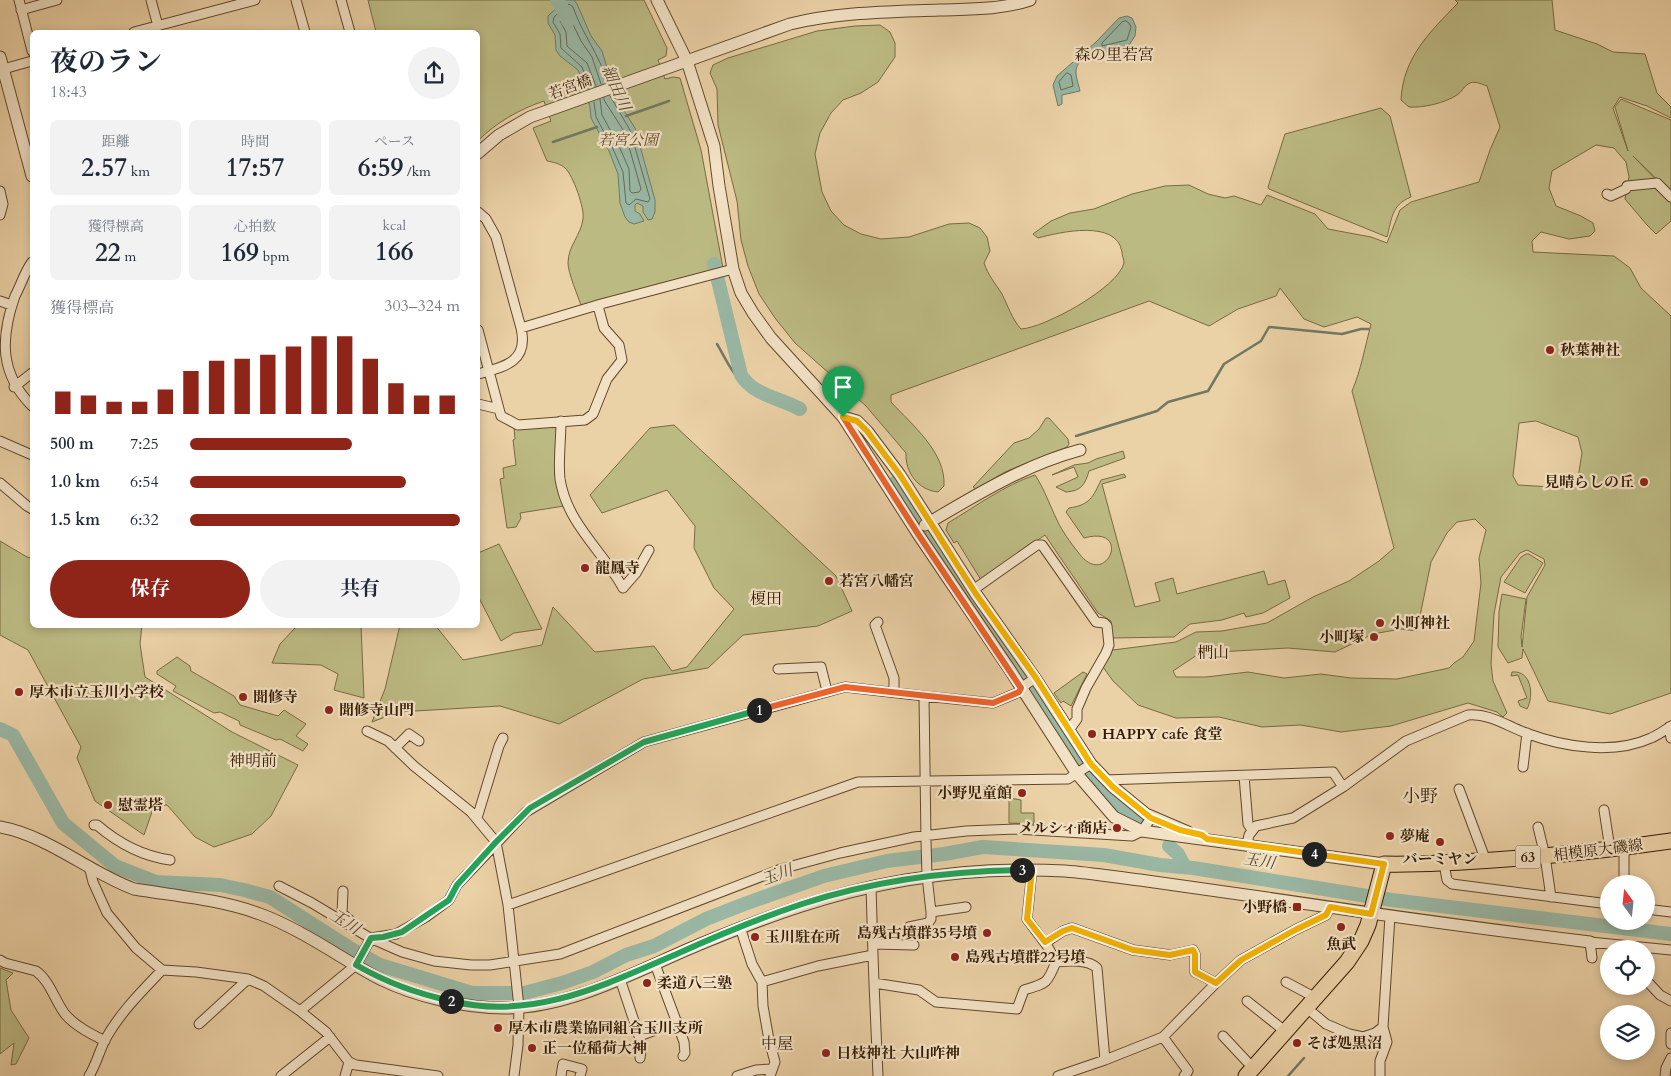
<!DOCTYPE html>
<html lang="ja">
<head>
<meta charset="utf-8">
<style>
  :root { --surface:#fff; --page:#f2f2f3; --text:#1f2937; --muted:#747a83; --accent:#8f2418 }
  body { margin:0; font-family:Cardo,"Noto Serif JP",serif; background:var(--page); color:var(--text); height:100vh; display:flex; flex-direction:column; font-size:19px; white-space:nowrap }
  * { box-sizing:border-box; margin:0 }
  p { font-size:16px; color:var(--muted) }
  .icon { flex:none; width:28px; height:28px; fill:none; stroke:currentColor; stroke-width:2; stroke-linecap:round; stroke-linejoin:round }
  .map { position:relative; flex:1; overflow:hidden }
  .side { position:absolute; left:30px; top:30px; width:450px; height:598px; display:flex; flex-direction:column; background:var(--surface); border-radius:8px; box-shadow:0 2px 8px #0003 }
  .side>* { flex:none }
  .needle { width:32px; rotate:345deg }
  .controls { position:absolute; left:1600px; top:875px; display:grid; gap:10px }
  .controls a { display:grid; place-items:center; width:55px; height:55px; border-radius:50%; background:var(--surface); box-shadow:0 2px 8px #0003; font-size:25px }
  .pin { position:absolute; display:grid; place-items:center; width:42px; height:42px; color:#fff; margin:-51px -21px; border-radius:50% 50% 50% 0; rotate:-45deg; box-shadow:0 0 5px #0007 }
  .pin .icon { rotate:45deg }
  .km { position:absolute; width:25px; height:25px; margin:-12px; border-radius:50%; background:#222; color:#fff; font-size:14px; line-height:25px; text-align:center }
  .round { display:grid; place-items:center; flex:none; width:52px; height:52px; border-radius:26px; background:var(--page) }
  .head { display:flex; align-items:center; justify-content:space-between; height:85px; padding:0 20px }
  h1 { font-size:28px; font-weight:700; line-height:38px }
  .figures { display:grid; grid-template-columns:repeat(3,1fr); gap:8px; height:85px; padding:5px 20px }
  .figures div { display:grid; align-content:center; border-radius:8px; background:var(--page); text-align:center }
  .figures b { font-size:25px; font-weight:700 }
  .figures small { font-size:14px; font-weight:400 }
  .figures p { font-size:14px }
  .chart { height:140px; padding:10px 20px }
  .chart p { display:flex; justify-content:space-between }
  .chart svg { width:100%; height:90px; margin-top:5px; stroke:var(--accent); stroke-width:6 }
  .primary-button { display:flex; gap:10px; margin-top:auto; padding:10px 20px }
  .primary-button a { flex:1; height:58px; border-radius:30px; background:var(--accent); color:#fff; font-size:20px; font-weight:700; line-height:58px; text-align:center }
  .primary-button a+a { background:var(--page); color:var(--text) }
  ul { padding:0 20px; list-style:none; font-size:16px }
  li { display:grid; grid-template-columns:80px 60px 1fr; align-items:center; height:38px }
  li i { height:12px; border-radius:6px; background:var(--accent) }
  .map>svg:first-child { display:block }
  .green { fill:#bcba83; stroke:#786a42; fill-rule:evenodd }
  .water { fill:#99b7a4; stroke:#717963 }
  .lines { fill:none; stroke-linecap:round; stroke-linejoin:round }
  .shore { stroke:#676953; stroke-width:1 }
  .stream { stroke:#717963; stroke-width:2.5 }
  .river { stroke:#99b7a4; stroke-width:14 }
  .minor-casing { stroke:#62482b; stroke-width:11 }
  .tertiary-casing { stroke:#62482b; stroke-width:13 }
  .primary-casing { stroke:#351b02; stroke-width:17 }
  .minor { stroke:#f2e1c5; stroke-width:9 }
  .tertiary { stroke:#f2e1c5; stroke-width:11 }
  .primary { stroke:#ebd1a6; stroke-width:15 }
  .split-1-casing { stroke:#fff; stroke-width:10 }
  .split-2-casing { stroke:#fff; stroke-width:10 }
  .split-3-casing { stroke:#fff; stroke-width:10 }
  .split-4-casing { stroke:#fff; stroke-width:10 }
  .split-5-casing { stroke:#fff; stroke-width:10 }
  .split-1 { stroke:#f0652b; stroke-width:6 }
  .split-2 { stroke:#22a559; stroke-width:6 }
  .split-3 { stroke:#22a559; stroke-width:6 }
  .split-4 { stroke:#f5b400; stroke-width:6 }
  .split-5 { stroke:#f5b400; stroke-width:6 }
  .poi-dot { fill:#8f2418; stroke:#f2e1c5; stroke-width:2 }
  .labels { text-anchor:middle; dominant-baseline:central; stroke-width:4.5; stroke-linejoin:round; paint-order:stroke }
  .shield { fill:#f2e1c5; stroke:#6e563c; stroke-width:1 }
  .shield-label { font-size:14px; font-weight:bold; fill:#351b02 }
  .street-label { font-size:15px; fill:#351b02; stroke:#f2e1c5 }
  .park-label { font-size:15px; font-style:italic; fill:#5e4b29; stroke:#f2e1c5 }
  .poi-label { font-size:15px; font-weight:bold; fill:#351b02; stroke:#f2e1c5; text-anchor:start }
  .neighbourhood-label { font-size:16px; fill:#351b02; stroke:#f2e1c5 }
  .water-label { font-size:16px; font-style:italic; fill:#534a33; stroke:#f2e1c5 }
  .quarter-label { font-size:18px; fill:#351b02; stroke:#f2e1c5 }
</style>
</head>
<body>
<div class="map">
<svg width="1671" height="1076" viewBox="0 0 1671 1076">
  <rect width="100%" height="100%" fill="#ebd1a6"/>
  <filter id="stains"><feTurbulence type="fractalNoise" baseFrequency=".004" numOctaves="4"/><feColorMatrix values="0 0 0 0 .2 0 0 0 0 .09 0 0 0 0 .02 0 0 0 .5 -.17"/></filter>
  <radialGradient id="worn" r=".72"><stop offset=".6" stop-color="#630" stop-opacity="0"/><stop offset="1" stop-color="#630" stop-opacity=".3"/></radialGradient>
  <path class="green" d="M368 0H644L667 48 666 56 658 60 665 79 673 77 680 78 701 150 723 268 582 308C578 296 568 273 568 263 568 246 581 235 583 219 585 209 573 175 565 168 561 164 553 162 547 161L533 128 551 121 544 101C520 109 495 123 478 141V32H376Z
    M1455 0H1552L1555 30 1597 44 1613 52 1645 54 1657 93 1671 107V118L1647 106 1620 97 1613 108 1628 151 1615 107 1621 99 1671 120V193L1633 156 1671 195V221L1656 234 1647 225 1625 199 1629 177 1626 162 1614 148 1596 145 1552 171 1549 188 1556 206 1581 216 1593 223 1595 231 1590 236 1569 239 1541 232 1532 241 1533 252 1614 256 1630 268 1641 288 1671 316V693L1610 714 1548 701 1523 649 1522 658 1508 663 1498 647 1499 612 1502 594 1526 599 1521 637 1522 647 1527 597 1545 565 1544 559 1527 550 1520 553 1501 577 1494 614 1491 664 1493 681 1507 713 1503 717 1497 712 1468 703 1391 726 1341 732 1301 725 1262 727 1219 717 1176 718 1138 705 1113 681 1103 667 1105 651 1176 642 1196 632 1222 631 1267 623 1313 597 1349 581 1379 561 1394 548 1352 391C1361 370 1365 347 1371 324L1357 317 1324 327 1304 319 1280 288 1276 296 1238 309 1209 326 1149 301 891 395V402C912 425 946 452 944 486L938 492C918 490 905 472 906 453L866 406 795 343 775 318 759 294 748 266 741 240 737 201 718 125 717 89 710 73 713 65 728 58 817 31 855 26 880 25 890 32 895 43V57L878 82 861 93 843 100 831 113 820 133 815 154 822 192 831 211 844 225 861 234 881 239 909 237 949 224 969 223 980 228 987 237 990 251 984 263C988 275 995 283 1002 294 1008 306 1012 319 1021 329 1044 328 1118 288 1124 263 1124 260 1122 255 1122 252 1117 219 1060 232 1038 238L1033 234 1051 221 1070 213 1094 209 1132 194 1165 186 1189 185 1208 194 1225 198 1234 196 1261 205 1267 195 1315 214 1328 229 1371 237 1387 243 1400 210 1411 202 1479 182 1490 150 1500 127 1487 86C1481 84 1474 80 1468 84 1464 86 1462 92 1457 95 1445 103 1423 108 1409 107L1401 100C1403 57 1430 32 1458 3ZM1536 421 1578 437 1582 453 1577 484 1570 488 1518 485 1513 476 1519 423ZM1475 519 1486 530 1479 558 1481 583 1474 641 1463 657 1454 663 1449 668 1397 679 1351 678 1321 674 1284 678 1248 672 1206 677H1176L1173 671 1200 653 1288 648 1335 652 1373 634 1401 629 1417 631 1431 562 1447 533 1457 522Z
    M1381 108 1390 116 1411 197C1391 205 1392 219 1387 237L1269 189 1268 187 1285 134Z
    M1046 418H1049L1068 439 1069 444 1067 447 1005 472 976 489 973 487 1014 443 1029 438 1039 429Z
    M558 425 564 506 520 513 521 518 516 527 507 528 500 479 504 478 503 468 516 465 513 440 515 439 514 428Z
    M674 425 836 576 852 611 818 626 743 635 708 668 643 679 559 724 500 706 398 712 372 722 385 689 400 625H435L463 660 542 645 553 607 595 652 654 646 672 671 687 667 734 609 714 588 694 548 695 526 667 490 602 513 590 495 650 428Z
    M1123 451 1125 458 1089 471C1085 485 1081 491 1066 492L1056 487 1078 477 1074 467 1052 475 1074 465 1088 463 1096 459Z
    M1124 474 1126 477 1102 484 1135 607 1160 601 1155 583 1173 578 1177 594 1264 571 1268 585 1285 580 1290 598 1263 613 1246 617 1244 613 1222 620 1190 624 1174 637 1111 638V621L1098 613 1045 535 981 580 957 541 954 543 946 530 948 523C976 506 1005 485 1035 475 1044 488 1050 506 1057 520 1062 531 1070 542 1078 552 1106 592 1134 524 1084 538L1066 512 1069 508C1090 505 1093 497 1101 480Z
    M0 541 27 557 32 558V625H142L140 644 145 677 232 732 298 765 271 816 252 834 214 847 195 837 167 805 154 806 144 835 95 801 77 758 81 747 28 650 0 635Z
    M499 544 542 629 514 633 501 641 478 596V553Z
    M1526 554H1529L1543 563 1525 593 1504 582 1521 557Z
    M282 625H361L364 698 334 690 338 674 321 665 272 663 280 644 295 628Z
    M177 657 190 666 191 671 234 696 240 705 278 716 284 710 306 724 296 736 308 744 303 751 280 739 276 740 240 725 239 721 220 712 214 713 173 691 176 686 157 674V671Z
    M1083 672 1087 674 1071 706 1063 701 1061 703 1054 693Z
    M1512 672C1532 670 1534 696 1527 709L1520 706 1518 701 1527 698 1518 675 1511 676Z
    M1009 798 1021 800V813H1034V824L1009 823Z
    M0 968 13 973 6 980 11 1010 29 1038 16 1064 11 1065 14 1043 0 1054Z"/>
  <path class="water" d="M565 0H574L577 4 591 36 602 51 616 98 635 128 655 200V212L652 219 648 220 643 212V206L637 203 635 205V211L640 214 644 221 634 224 629 222 625 217 620 203 618 174 609 151 591 118 590 107 583 81 578 70 560 56 556 50 555 35 548 23V16Z
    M1127 16 1132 18 1136 27 1135 36 1129 45 1084 58C1071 68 1077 77 1080 91L1062 95V104L1058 106 1053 85 1057 76 1096 42 1119 18Z"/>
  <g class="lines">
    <path class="shore" d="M1126 21 1129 23 1131 27 1127 40 1102 46V43L1122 22Z
      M1067 73 1071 75 1073 86 1061 90 1059 82Z
      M596 86 587 63 567 46 566 32 560 21 566 15 569 16 581 41 592 57 601 84
      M590 88 582 67 561 48 560 34 553 22 554 17 569 4 573 7C582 34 600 55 607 82
      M600 99 602 115 619 146 629 169 630 191 632 193 639 192 641 189 625 133 604 100V98
      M594 102 596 117 613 149 623 172 626 203 629 205 636 199 648 202 650 199 630 130 610 96"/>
    <path class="stream" d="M626 116 669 101
      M553 142 597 127
      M717 344C725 357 733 378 748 385
      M1076 436 1157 411 1168 402 1208 391 1224 364 1261 341 1269 327 1342 334 1361 329H1369
      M1288 1076 1304 1058"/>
    <path class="river" d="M557 0 562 8 568 21
      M714 264 741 375C753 395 780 398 800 409
      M896 482 927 533 1081 765 1114 801 1143 824
      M0 729 13 735 63 823 115 866 156 882 220 885 244 890 270 897 348 947 380 965 472 993H524L562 983 593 972 626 955 654 946 706 919 747 903 824 876 887 861 944 854 983 847 1104 855 1160 865 1193 868 1392 900 1671 934
      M1169 846 1178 854 1185 867"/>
    <defs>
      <path id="minor" d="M19 0 32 51
        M151 0 158 26
        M296 0 305 32
        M341 0 350 32
        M21 10 57 0
        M134 32 255 0
        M0 70 32 61
        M0 191 3 204 0 215
        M1607 194 1611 196 1626 189 1627 186 1657 183 1671 197
        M478 212 486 219 496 237 521 328C529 362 504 367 478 374
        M32 262C25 271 21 285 15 296 0 339 0 374 32 406
        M0 301 11 305
        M521 328 601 304 733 269
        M478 330 499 409
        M14 387 32 373
        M478 404 499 409 501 416 518 425 585 420 593 414 607 379 622 360 619 345 604 328 598 306
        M561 421C561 440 558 462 560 479 567 524 603 551 623 588L636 573 649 550
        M0 441 32 455
        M0 483 27 506 32 509
        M973 590 1037 545H1042L1096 622 1104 623 1107 626 1109 645 1106 653 1086 688 1077 709V719L1069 730
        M878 622 875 625 894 678V692
        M778 669 821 667 827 691
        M1669 727 1671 738
        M367 731 388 741 414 766 471 812 496 842 508 905 519 1007 518 1045 514 1076
        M395 748 409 734 419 741
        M1523 767 1527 733
        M1244 776 1248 824 1252 830
        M1105 780 1333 772 1343 787
        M1459 789 1486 861
        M1604 810 1610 849
        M477 818 499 746 503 738
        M94 825H97C118 843 142 856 170 860
        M1538 827 1545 856 1551 897
        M1247 844 1249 835 1256 826 1293 818 1343 787 1406 741 1468 715C1489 713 1507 726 1526 733 1563 747 1614 755 1651 738 1658 735 1665 730 1671 726
        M1624 848V884
        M1444 864 1447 880 1452 884 1609 904
        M89 866 93 882 107 913 136 948 162 970 196 972 248 979 264 986 300 1011
        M1032 870 1027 919 1048 947 1056 962C1069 961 1087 959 1097 968L1105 1060
        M279 886 312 903 370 938 402 952 434 961 471 965H490L560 954 781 869 840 853 914 837 966 831 1016 829 1132 836 1142 831 1151 818
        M343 891 342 913 351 921
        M508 905 858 782 1068 779 1091 764
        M1646 909 1671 912
        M931 912 927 876 926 841 924 696 993 703 1019 692 1021 688 1035 678
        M740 927 752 964 762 982 818 966 873 955 871 886
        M909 927 928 923 931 919V912L966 907
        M1045 943 1063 931 1072 928 1133 950 1170 955 1193 950 1195 954V972L1216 983
        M873 944 914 945
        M873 955 874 983 919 990 936 1002 1017 1009 1024 990C1047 983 1047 984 1056 962
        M1592 958 1590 942 1671 950
        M0 960 5 963 36 971C50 981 55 1001 65 1014 75 1026 91 1034 105 1041
        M655 964 684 1042 685 1053 683 1056
        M620 979 642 1045 640 1058
        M1646 980 1660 995 1671 1001
        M762 982 763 1006 769 1040 775 1062 770 1076
        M1286 982 1316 998
        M874 983 878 1076
        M1247 1001 1286 1032
        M1308 1009 1326 1024 1349 1034 1363 1037 1375 1033 1383 1027 1390 916
        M199 1024 248 979
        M1671 1033V1044
        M639 1036 678 1022
        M1223 1036 1253 1068
        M1163 1037 1188 1071 1184 1076
        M89 1076C96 1065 99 1052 105 1040 119 1014 141 992 162 970
        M281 1076 330 1037
        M345 1076 349 1062
        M438 1076 356 1065 349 1062 326 1032 300 1011 356 965 371 938 396 934 426 917 449 900 457 885 526 812 644 742 845 687 924 696
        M561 1076 563 1064 582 1069 580 1076
        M737 1076 756 1070 772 1069
        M1058 1076 1105 1060 1163 1037 1216 983 1241 960 1295 930 1326 915 1330 907
        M1380 1076V1061L1387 1042 1383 1027
        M1665 1076 1666 1068 1671 1058"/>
      <path id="tertiary" d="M657 0 687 61 714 146 719 186 733 269 741 293 753 313 771 338 843 417 918 534 1008 667 1077 774 1114 817 1142 831 1384 864
        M0 57 32 176
        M478 153 499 135 530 117 790 24C839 12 889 12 939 10 970 9 1000 10 1030 0
        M843 417 857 421 867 431 900 475 976 594 1035 678 1091 764 1113 787 1146 814 1188 832
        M925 525C974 496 1024 465 1080 450
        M0 827C49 836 88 872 134 889 176 896 220 899 260 914 303 930 340 958 380 979 417 997 464 1008 505 1008 571 1008 638 970 698 945 768 916 830 893 906 880 959 871 1012 868 1065 871 1090 873 1115 877 1140 880 1182 886 1225 892 1267 898 1375 914 1482 929 1590 942"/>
      <path id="primary" d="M1246 1076 1347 962 1361 941 1368 925 1384 864C1425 865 1466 862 1507 859 1562 855 1616 849 1671 841"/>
    </defs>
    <use href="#minor" class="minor-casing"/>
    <use href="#tertiary" class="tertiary-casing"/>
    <use href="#primary" class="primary-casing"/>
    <use href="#minor" class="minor"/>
    <use href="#tertiary" class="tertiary"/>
    <use href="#primary" class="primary"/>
  </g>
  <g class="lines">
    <defs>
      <path id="split-1" d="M759 710 845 687 993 703 1019 692 1021 688 918 534 843 417"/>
      <path id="split-2" d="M451 1001C415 993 388 983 356 965L371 938 383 937 402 932 449 900 457 885 496 842 530 808 644 742 759 710"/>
      <path id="split-3" d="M451 1001C534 1021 604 985 679 953 719 935 760 918 802 904 873 881 948 871 1022 870"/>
      <path id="split-4" d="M1022 870H1032L1027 919 1045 942 1063 931 1072 928 1133 950 1170 955 1193 950 1195 954V972L1216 983 1241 960 1295 930 1326 915 1330 907 1371 914 1384 864 1314 854"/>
      <path id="split-5" d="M843 417 857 421 867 431 900 475 976 594 1036 678 1091 764 1113 787 1151 818 1180 830 1202 835 1207 839 1314 854"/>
    </defs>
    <use href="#split-1" class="split-1-casing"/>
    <use href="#split-2" class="split-2-casing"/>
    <use href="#split-3" class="split-3-casing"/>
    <use href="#split-4" class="split-4-casing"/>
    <use href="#split-5" class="split-5-casing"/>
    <use href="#split-1" class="split-1"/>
    <use href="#split-2" class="split-2"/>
    <use href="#split-3" class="split-3"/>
    <use href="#split-4" class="split-4"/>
    <use href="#split-5" class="split-5"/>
  </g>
  <g class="poi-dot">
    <circle cx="1550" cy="350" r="5"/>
    <circle cx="1644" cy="482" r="5"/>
    <circle cx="585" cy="568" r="5"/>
    <circle cx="829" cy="581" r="5"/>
    <circle cx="1380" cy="623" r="5"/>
    <circle cx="1374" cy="637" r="5"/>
    <circle cx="19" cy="692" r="5"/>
    <circle cx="243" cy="697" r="5"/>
    <circle cx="329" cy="710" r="5"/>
    <circle cx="1092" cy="734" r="5"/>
    <circle cx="1022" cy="793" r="5"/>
    <circle cx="108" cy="805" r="5"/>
    <circle cx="1117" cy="828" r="5"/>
    <circle cx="1390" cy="836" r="5"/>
    <circle cx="1440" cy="842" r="5"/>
    <rect x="1292" y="902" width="10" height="10" rx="2.5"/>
    <circle cx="1341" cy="927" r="5"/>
    <circle cx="987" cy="933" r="5"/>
    <circle cx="755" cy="937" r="5"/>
    <circle cx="955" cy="957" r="5"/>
    <circle cx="647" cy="983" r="5"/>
    <circle cx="498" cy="1028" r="5"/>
    <circle cx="1297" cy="1043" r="5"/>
    <circle cx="532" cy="1048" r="5"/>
    <circle cx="826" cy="1053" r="5"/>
  </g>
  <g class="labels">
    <rect class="shield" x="1515.5" y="845.5" width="25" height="23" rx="4"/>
    <g class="shield-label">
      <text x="1528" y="857">63</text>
    </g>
    <g class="street-label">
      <text transform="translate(570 87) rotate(-20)">若宮橋</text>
      <text transform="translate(1598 850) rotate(-7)">相模原大磯線</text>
    </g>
    <g class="park-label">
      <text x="628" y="140">若宮公園</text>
    </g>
    <g class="poi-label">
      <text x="1560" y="350">秋葉神社</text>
      <text x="1634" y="482" text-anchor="end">見晴らしの丘</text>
      <text x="595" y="568">龍鳳寺</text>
      <text x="839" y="581">若宮八幡宮</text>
      <text x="1390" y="623">小町神社</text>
      <text x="1364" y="637" text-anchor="end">小町塚</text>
      <text x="29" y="692">厚木市立玉川小学校</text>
      <text x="253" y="697">聞修寺</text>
      <text x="339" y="710">聞修寺山門</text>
      <text x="1102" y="734">HAPPY cafe 食堂</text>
      <text x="1012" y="793" text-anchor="end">小野児童館</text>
      <text x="118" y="805">慰霊塔</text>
      <text x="1107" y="828" text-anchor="end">メルシィ商店</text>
      <text x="1400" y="836">夢庵</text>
      <text x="1440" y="859" text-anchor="middle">バーミヤン</text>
      <text x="1287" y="907" text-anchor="end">小野橋</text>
      <text x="977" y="933" text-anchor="end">島残古墳群35号墳</text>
      <text x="765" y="937">玉川駐在所</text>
      <text x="1341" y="944" text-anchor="middle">魚武</text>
      <text x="965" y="957">島残古墳群22号墳</text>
      <text x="657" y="983">柔道八三塾</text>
      <text x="508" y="1028">厚木市農業協同組合玉川支所</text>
      <text x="1307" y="1043">そば処黒沼</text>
      <text x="542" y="1048">正一位稲荷大神</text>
      <text x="836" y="1053">日枝神社 大山咋神</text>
    </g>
    <g class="neighbourhood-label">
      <text x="1114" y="55">森の里若宮</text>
      <text x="766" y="599">榎田</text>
      <text x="1213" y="653">椚山</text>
      <text x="253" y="761">神明前</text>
      <text x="777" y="1044">中屋</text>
    </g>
    <g class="water-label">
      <text transform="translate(616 88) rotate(66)">細田川</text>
      <text transform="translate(1259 861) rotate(9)">玉川</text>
      <text transform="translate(777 875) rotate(-20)">玉川</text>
      <text transform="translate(345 922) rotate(32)">玉川</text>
    </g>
    <g class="quarter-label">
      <text x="1420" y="796">小野</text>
    </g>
  </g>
  <rect width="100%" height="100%" filter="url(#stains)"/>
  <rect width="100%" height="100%" fill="url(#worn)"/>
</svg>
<div class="controls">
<a><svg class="needle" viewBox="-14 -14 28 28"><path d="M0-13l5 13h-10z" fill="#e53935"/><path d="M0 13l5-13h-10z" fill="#747a83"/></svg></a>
<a><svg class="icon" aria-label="locate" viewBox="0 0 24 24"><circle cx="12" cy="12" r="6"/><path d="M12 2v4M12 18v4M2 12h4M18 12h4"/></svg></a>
<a><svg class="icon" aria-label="layers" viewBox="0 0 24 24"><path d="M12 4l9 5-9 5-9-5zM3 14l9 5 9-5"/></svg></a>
</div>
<div class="pin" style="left:843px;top:417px;background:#1e9e55"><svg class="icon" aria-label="arrive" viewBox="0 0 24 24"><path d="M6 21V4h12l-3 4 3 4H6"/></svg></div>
<b class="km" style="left:759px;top:710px">1</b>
<b class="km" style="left:451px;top:1001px">2</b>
<b class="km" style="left:1022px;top:870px">3</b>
<b class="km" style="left:1314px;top:854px">4</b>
<section class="side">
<div class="head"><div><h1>夜のラン</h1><p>18:43</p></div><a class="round"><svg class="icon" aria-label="share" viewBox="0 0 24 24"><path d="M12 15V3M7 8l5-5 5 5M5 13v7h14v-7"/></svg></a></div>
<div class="figures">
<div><p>距離</p><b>2.57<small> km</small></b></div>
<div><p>時間</p><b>17:57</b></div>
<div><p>ペース</p><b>6:59<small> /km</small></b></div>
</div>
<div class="figures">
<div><p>獲得標高</p><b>22<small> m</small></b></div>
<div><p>心拍数</p><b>169<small> bpm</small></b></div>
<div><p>kcal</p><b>166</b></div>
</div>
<div class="chart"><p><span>獲得標高</span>303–324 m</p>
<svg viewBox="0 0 160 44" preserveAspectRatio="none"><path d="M5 44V33M15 44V35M25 44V38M35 44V38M45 44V32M55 44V23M65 44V18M75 44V17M85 44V15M95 44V11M105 44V6M115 44V6M125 44V17M135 44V29M145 44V35M155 44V35"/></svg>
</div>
<ul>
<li><b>500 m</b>7:25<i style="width:60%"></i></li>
<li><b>1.0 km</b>6:54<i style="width:80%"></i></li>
<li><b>1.5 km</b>6:32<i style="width:100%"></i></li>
</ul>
<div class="primary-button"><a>保存</a><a>共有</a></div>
</section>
</div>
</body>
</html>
